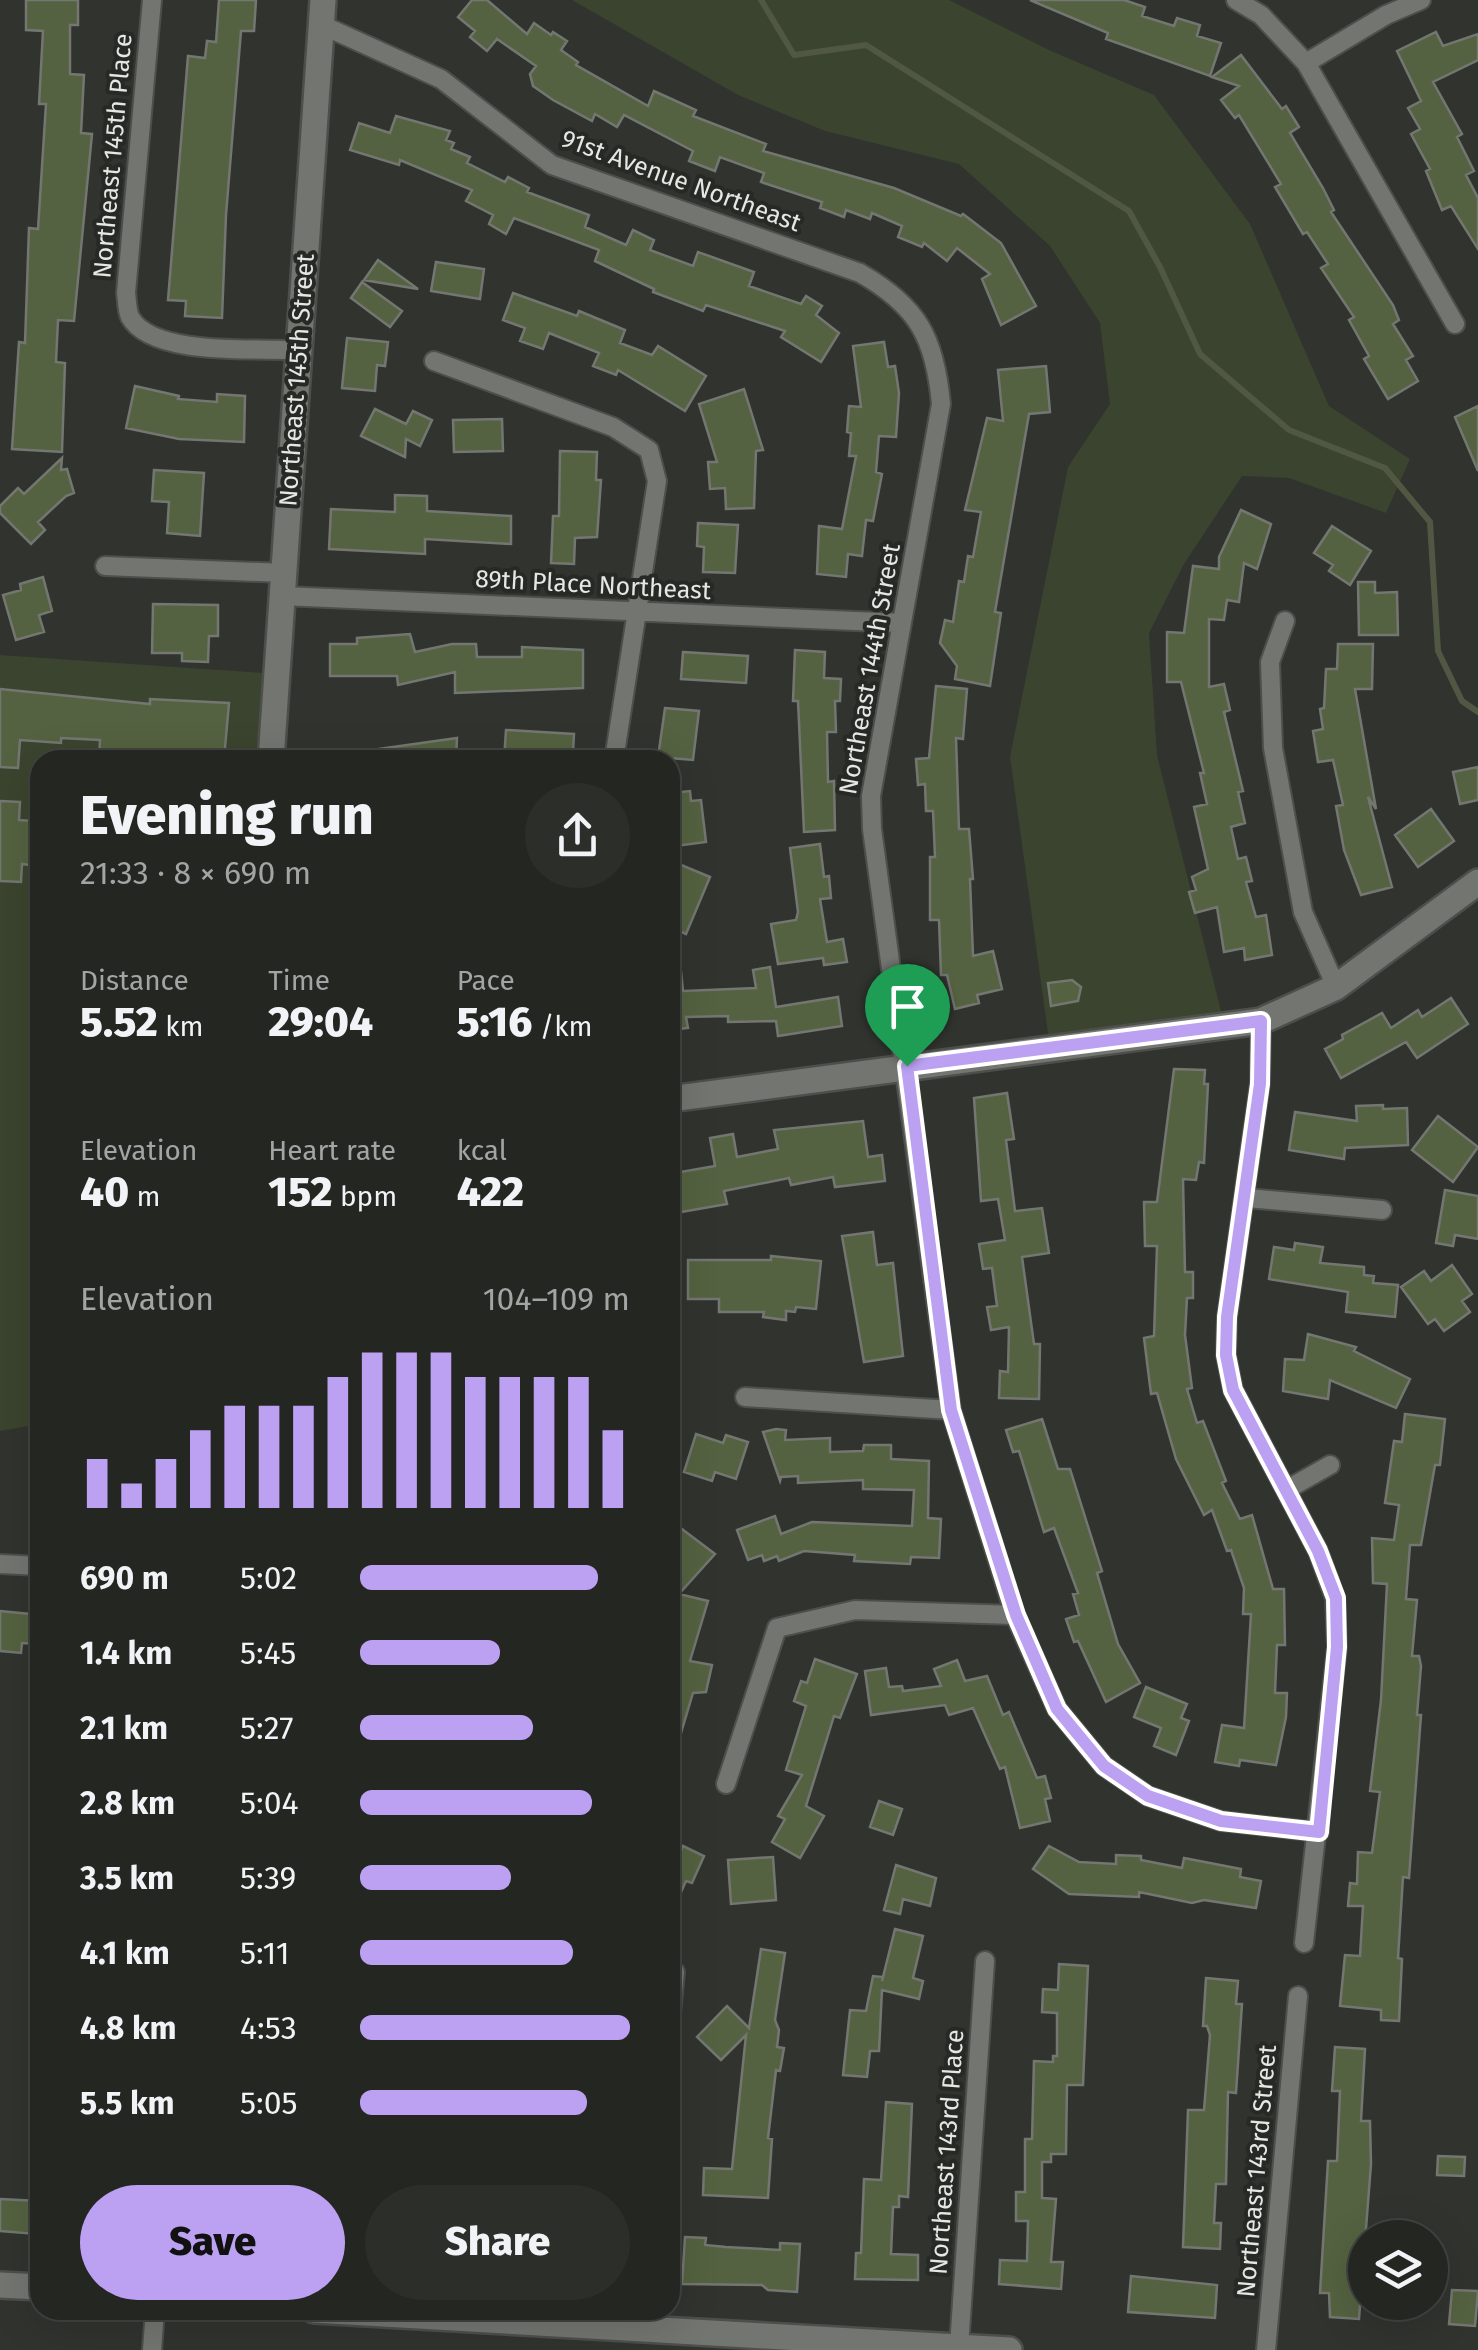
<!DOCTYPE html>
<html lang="en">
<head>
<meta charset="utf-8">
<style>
  :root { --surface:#242622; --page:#2c2e2a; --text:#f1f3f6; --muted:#a3a5a5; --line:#414340; --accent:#bca0f2 }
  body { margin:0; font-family:"Fira Sans",sans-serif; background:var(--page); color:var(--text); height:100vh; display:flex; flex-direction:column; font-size:38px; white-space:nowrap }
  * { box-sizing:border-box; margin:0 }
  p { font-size:32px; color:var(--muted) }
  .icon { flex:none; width:55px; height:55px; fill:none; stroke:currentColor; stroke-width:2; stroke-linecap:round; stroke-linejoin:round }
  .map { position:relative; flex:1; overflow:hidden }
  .details { position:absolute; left:30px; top:750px; width:650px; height:1570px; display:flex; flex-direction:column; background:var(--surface); border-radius:30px; box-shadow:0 10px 40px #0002,0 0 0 2px var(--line) }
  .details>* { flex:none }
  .buttons { position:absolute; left:1348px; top:2220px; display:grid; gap:20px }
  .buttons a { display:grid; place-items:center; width:100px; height:100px; border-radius:50%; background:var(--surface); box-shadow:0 10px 40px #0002,0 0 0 2px var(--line); font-size:50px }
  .pin { position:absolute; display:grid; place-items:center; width:85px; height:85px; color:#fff; margin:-102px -42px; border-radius:50% 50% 50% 0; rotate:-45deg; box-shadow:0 0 10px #0007 }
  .pin .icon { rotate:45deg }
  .round { display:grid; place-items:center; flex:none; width:105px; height:105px; border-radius:52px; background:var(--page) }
  .summary { display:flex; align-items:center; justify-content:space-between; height:170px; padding:0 50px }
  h1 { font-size:55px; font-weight:800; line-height:75px }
  .stats { display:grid; grid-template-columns:repeat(3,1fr); gap:15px; height:170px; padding:10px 50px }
  .stats div { display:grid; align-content:center }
  .stats b { font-size:42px; font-weight:800 }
  .stats small { font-size:28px; font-weight:400 }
  .stats p { font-size:28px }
  .chart { height:280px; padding:20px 50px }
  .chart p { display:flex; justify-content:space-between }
  .chart svg { width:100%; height:180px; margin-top:10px; stroke:var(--accent); stroke-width:6 }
  .primary-button { display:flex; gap:20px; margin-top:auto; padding:20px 50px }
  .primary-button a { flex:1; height:115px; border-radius:60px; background:var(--accent); color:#111; font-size:40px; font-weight:800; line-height:115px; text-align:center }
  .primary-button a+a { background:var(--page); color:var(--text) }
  ul { padding:0 50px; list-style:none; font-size:32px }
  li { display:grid; grid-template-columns:160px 120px 1fr; align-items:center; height:75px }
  li i { height:25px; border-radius:12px; background:var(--accent) }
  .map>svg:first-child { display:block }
  .green { fill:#3b442e }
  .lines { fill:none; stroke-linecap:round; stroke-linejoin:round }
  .stream { stroke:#505844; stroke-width:6 }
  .building { fill:#546241; stroke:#747671; stroke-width:2.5 }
  .street-casing { stroke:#4e4f4c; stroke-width:22 }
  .secondary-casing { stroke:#4e4f4c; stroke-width:30 }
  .street { stroke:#737670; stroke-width:18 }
  .secondary { stroke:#737670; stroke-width:25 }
  .route-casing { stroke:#fff; stroke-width:20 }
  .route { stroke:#bca0f2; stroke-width:12 }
  .labels { text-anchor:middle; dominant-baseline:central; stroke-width:8; stroke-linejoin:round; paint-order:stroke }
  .street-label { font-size:25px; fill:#e6e7e4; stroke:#272924 }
</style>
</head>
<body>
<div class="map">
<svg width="1478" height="2350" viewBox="0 0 1478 2350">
  <rect width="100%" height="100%" fill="#30332e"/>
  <path class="green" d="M572 0H949L1049 50 1154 95 1250 224 1329 406 1410 459 1386 513 1289 478 1242 476 1184 564 1149 633 1157 755 1225 1027 1050 1048 1010 757 1068 467 1110 404 1100 323 1050 246 959 164 825 131 738 95Z
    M0 655 279 674 271 760H40V1424L0 1431Z"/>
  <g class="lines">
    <path class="stream" d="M761 0 794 55 866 45 1129 211 1160 267 1200 354 1289 430 1385 468 1430 522 1438 651 1462 701 1478 712"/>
  </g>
  <path class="building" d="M26 0H78V25H70V74L84 75 81 133 92 134 74 321 58 320 56 362 65 363 62 452 12 449 19 342 25 343 29 228 38 229 46 104H39L43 31 26 30Z
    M219 0H256L254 31H241L226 215 222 318 185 316 186 301 168 300 188 56 205 58 207 41 216 42Z
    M472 0H487L527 34 534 23 551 35 553 32 567 41 561 50 578 62 576 65 648 106 654 91 696 110 693 116 766 144 763 151 894 188 961 216 963 214 1001 243 1036 306 1001 325 982 279 990 274 957 248 947 261 924 243 922 247 898 237 902 226 872 213 870 219 846 210 844 217 820 208 822 202 761 182 764 173 720 157 715 171 689 161 693 151 624 115 617 127 595 114 592 121 553 100 533 86 530 74 536 66 497 39 487 51 470 37 475 31 458 17Z
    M1030 0H1124L1145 7 1142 16 1174 26 1177 18 1200 25 1197 36 1221 43 1210 76 1106 39 1108 33Z
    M1436 32 1443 46 1478 34V60L1433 82 1462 134 1457 137 1474 171 1466 175 1478 198V249L1451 206 1442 210 1426 171 1430 169 1411 134 1420 129 1408 108 1421 101 1397 51Z
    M1241 55 1282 109 1286 106 1299 127 1290 133 1323 188 1334 210 1331 212 1393 305 1399 320 1393 324 1413 356 1406 360 1418 381 1388 399 1364 359 1369 356 1349 320 1354 317 1321 268 1328 264 1307 232 1303 234 1275 187 1281 184 1239 115 1235 118 1221 100 1239 86 1212 77Z
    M396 116 450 131 446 140 454 143 451 149 470 157 467 163 505 182 508 177 529 188 527 192 589 215 585 227 626 245 633 230 654 240 650 250 693 266 698 252 754 272 749 286 801 304 806 296 822 306 816 315 839 333 821 362 781 337 785 331 706 305 703 311 653 292 654 289 595 261 599 250 514 218 506 234 489 224 493 215 466 201 472 190 400 160 399 165 350 150 359 123 390 133Z
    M378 260 418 289 364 280Z
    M436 262 484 269 480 299 431 291Z
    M362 282 402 311 390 327 351 298Z
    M513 293 577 316 579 311 625 330 620 343 652 355 658 346 706 376 685 411 618 370 616 375 593 366 599 353 549 333 543 349 520 341 525 328 503 320Z
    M347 338 388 342 385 366 377 365 375 391 342 388Z
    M884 342 888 367 895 366 899 393 896 437 879 436 876 472 882 474 873 521 866 520 862 556 848 554 846 577 817 574 819 526 842 529 856 456H849L851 433 847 432 849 406 861 407 853 346Z
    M1046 366 1050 412 1029 414 995 612 1001 613 990 686 955 679 957 666 940 643 945 620 953 622 959 581 964 582 968 556 973 557 981 512 965 510 987 418 1003 421 998 370Z
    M135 386 179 396 178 399 217 402V394L245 396 244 442 179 439 126 428Z
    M744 389 763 450 756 451 754 508 726 509 725 488 710 489 708 462H717L699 404Z
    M1478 406V471L1455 417Z
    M375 409 406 424 413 411 432 420 420 446 406 439 405 457 361 436Z
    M502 419 503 451 454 452 453 420Z
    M560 451 597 452 596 480H601L597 537 575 538 574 564 551 563 553 516H559Z
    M62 458 61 470 67 469 74 493 66 496 38 522 45 530 31 544 0 513V506L18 488 24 494Z
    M154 470 204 473 200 536 167 533 169 502 152 501Z
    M395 495 427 496V511L511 516V544L425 539V554L329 549 331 509 395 512Z
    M1241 510 1271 524 1257 569 1244 563 1239 602 1227 600 1224 620 1209 619V687L1224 684 1230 710 1224 712 1243 791 1238 792 1245 823 1231 827 1238 859 1246 857 1252 881 1246 882 1256 917 1266 915 1272 955 1245 960 1244 948 1224 952 1217 907 1195 913 1189 892 1196 890 1192 877 1208 869 1194 807 1207 804 1200 773H1204L1181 682H1167V632L1184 633 1193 566 1219 569V557Z
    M698 523 738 525 735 573 703 572 704 547 697 546Z
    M1332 526 1371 551 1350 585 1329 571 1333 565 1314 553Z
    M43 577 52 611 39 615 44 632 16 640 3 595 21 590 20 584Z
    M1358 582H1375V593L1397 592 1398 635H1359Z
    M153 604 218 605V636H209L208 662 182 661V653H152Z
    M410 634 415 652 452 644H476L477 657H522V647L583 650V688L455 693V672L398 685 397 676H330V644H357V638Z
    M1338 644H1373L1372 689H1355L1376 809 1368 797 1392 887 1361 895 1344 850 1336 806 1343 805 1333 760 1318 762 1313 731 1323 729 1320 709 1324 708 1326 669H1337Z
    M795 650 825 652 824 678 841 679 840 701H835L836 732H827L828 782 834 781 835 830 804 832 798 701H793Z
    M683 652 748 656 746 683 681 679Z
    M936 686 967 689 963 739 956 738 959 829H969L973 879H970L973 956 993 951 1002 989 977 995 979 1003 955 1009 947 975H941L939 920H930V857H935L933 811H926L925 784 918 785 916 759 929 758Z
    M0 689 150 704V699L229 703 224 759 179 756V760H99L100 740 61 738V743L20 740 18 768 0 767Z
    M665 708 699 711 693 760 658 757Z
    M506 730 574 734 573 753 565 752 564 760H504Z
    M457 738 456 760H372L371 750Z
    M1478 767V800L1460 804 1453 772Z
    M690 791 691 801 701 800 706 842 675 846 670 793Z
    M0 801 20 802 19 820 32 821 30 865 22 864 21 882 0 881Z
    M1431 809 1454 841 1418 867 1395 835Z
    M820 844 824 877 829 876 831 898 820 899 827 942 843 939 847 962 824 965 823 958 778 964 771 924 796 920 798 912 790 848Z
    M674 862 710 877 686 934 670 927V872Z
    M770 967 776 1007 838 997 842 1026 778 1036 776 1021 728 1022V1016L686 1017 688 1028 670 1030V972H681L683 991 756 988 753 970Z
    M1072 980 1081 987 1078 1001 1051 1006 1048 983Z
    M1451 998 1468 1024 1417 1058 1406 1042 1341 1078 1325 1049 1343 1039 1342 1035 1382 1013 1391 1028 1418 1010 1422 1017Z
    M1174 1069 1205 1070 1204 1084H1208L1204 1163 1199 1162 1196 1180 1183 1179 1185 1272H1193V1298H1187L1185 1335 1192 1388 1187 1389 1197 1423 1203 1421 1226 1481 1222 1483 1240 1519 1252 1515 1273 1589H1284L1285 1645H1277L1275 1693H1287L1286 1717 1276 1765 1240 1760 1239 1766 1215 1762 1222 1725 1244 1728 1251 1614H1243L1244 1588 1231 1550 1227 1551 1212 1510 1204 1515 1176 1459 1157 1393 1151 1394 1144 1338 1154 1336 1157 1246H1145L1144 1202H1157Z
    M1007 1093 1014 1139 1006 1140 1015 1211 1042 1208 1049 1253 1022 1257 1034 1344H1040L1039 1399 999 1398 1000 1371 1008 1372 1009 1327 991 1330 987 1307 997 1306 992 1268 983 1269 979 1244 1005 1240 998 1199 981 1201 974 1098Z
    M1383 1105V1109L1407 1108 1408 1145 1345 1148 1344 1159 1289 1150 1295 1112 1357 1121 1356 1106Z
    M1438 1116 1478 1147 1453 1182 1412 1150Z
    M863 1121 868 1157 882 1155 885 1181 835 1187 833 1177 791 1185 789 1178 724 1191 727 1204 670 1214V1180L677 1179 675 1173 715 1166 710 1138 733 1134 737 1157 778 1149 774 1130Z
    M1445 1190 1478 1196V1239L1455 1235 1453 1246 1436 1243Z
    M873 1232 877 1265 893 1263 903 1356 864 1362 842 1236Z
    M1295 1243 1323 1247 1320 1263 1364 1267V1275L1374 1276 1373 1283 1398 1285 1395 1317 1346 1312 1348 1292 1269 1279 1274 1247 1294 1250Z
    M771 1256 821 1261 816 1309 796 1307 795 1312 786 1311V1320L763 1317 764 1312H719V1299H688V1260H771Z
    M1452 1265 1472 1294 1462 1301 1470 1312 1444 1331 1435 1319 1428 1324 1401 1287 1424 1271 1431 1281Z
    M1308 1334 1356 1347 1354 1351 1410 1379 1396 1408 1330 1380 1328 1399 1283 1391 1285 1359 1304 1360Z
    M1405 1414 1445 1419 1440 1465H1435L1421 1545H1410L1406 1599 1417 1600 1412 1656H1419L1421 1666 1417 1715H1421L1409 1878 1403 1877 1398 1958 1402 1959 1399 2021 1381 2020V2010L1340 2006 1345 1955 1360 1956 1363 1906H1348L1350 1883 1357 1884 1358 1852 1372 1853 1380 1792 1370 1791 1381 1700 1387 1584 1373 1583 1372 1538 1394 1540 1399 1505 1385 1503 1394 1441 1402 1442Z
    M1042 1419 1058 1469H1070L1102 1571 1097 1573 1118 1644 1140 1683 1106 1702 1078 1641 1074 1642 1066 1619 1079 1615 1073 1594 1078 1593 1054 1528 1044 1532 1019 1451 1013 1452 1006 1430Z
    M776 1429 786 1430 785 1440 830 1438V1452L863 1451 864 1445H891V1459L929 1461 928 1518 941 1519 939 1558 911 1557 910 1564 854 1561 855 1555 804 1551 779 1561 777 1556 764 1561 762 1555 748 1560 737 1530 775 1516 781 1534 812 1522 912 1526 914 1490 863 1489V1480L798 1483V1476L781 1477 780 1481 763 1432Z
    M696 1434 723 1443 726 1435 748 1442 736 1479 715 1472 712 1481 684 1472Z
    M678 1526 715 1554 679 1594 708 1601 690 1661 712 1665 706 1692 693 1693 675 1753H670V1535Z
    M0 1611 40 1615V1644L22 1643 21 1653 0 1651Z
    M815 1659 857 1674 840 1718 834 1716 806 1806 824 1816 800 1858 772 1842 785 1819 778 1816 802 1775 786 1770 806 1706 794 1701 801 1681 807 1683Z
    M957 1660 965 1681 987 1676 1003 1715 1009 1712 1037 1778 1045 1776 1051 1798 1045 1799 1050 1821 1020 1828 1005 1767 1000 1769 973 1708 949 1715 945 1705 871 1715 865 1671 886 1668 889 1687 902 1686 903 1691 941 1686 934 1669Z
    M1146 1687 1187 1704 1181 1718 1189 1721 1176 1755 1154 1746 1161 1728 1134 1717Z
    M879 1801 902 1809 893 1835 870 1827Z
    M683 1846 704 1856 692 1883 686 1881 670 1917V1859L676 1862Z
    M1049 1846 1079 1862 1116 1864V1855L1141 1856V1860L1182 1868 1184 1858 1241 1869 1240 1877 1261 1881 1256 1908 1204 1900 1192 1903 1139 1892V1897L1069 1894 1033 1869Z
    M773 1857 776 1900 731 1904 728 1860Z
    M896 1865 936 1878 930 1906 903 1899 900 1914 884 1910Z
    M895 1929 923 1936 913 1978 923 1981 919 1999 882 1990 879 2051H870L867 2077 843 2075 850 2010 866 2011 873 1976 883 1977 882 1981Z
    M761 1949 785 1953 775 2020 779 2030 777 2047 784 2048 780 2071 776 2070 768 2138 772 2139 768 2198 703 2195 704 2168 732 2169 746 2035 721 2060 697 2037 727 2006 749 2028Z
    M1059 1964 1088 1966 1083 2085H1067L1066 2154H1051V2162H1042V2198L1056 2199 1051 2262H1063L1061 2289 999 2284 1000 2260 1027 2261 1028 2221H1016V2192H1025V2139H1032L1034 2061 1053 2062V2056H1057V2013L1042 2012 1043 1989 1058 1990Z
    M1206 1978 1238 1981 1236 2004H1242L1236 2093 1228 2092 1226 2184H1216L1214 2223H1221L1220 2249 1183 2247 1188 2110H1204L1210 2035 1207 2026H1203Z
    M1335 2047 1365 2049 1361 2121H1370L1371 2164 1359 2319 1330 2317 1329 2293H1320L1328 2161H1337L1340 2091H1332Z
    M886 2102 912 2104 908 2197 899 2196V2207H893L891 2254 918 2255V2280L855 2279 856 2253H861L864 2179 881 2180Z
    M1438 2156 1465 2157 1464 2176 1437 2175Z
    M0 2199 39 2201 36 2234 0 2231Z
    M685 2237 706 2238 705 2245 726 2247 780 2250V2243L800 2244 797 2292 768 2290 762 2285 682 2284Z
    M1131 2276 1217 2285 1215 2318 1128 2312Z
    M1452 2290 1478 2291 1475 2326 1449 2324Z"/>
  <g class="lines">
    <defs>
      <path id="street" d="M152 0 126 293C127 299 127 311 130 317 152 357 258 348 298 350
        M1236 0 1261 15 1306 63 1455 324
        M322 25 441 79 552 165 860 273C918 306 935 338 941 404L871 796 872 829 951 1410 1015 1615 1057 1709 1104 1766 1148 1796 1221 1821 1319 1832
        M1306 63 1386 15 1421 0
        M434 361 613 427 649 450 657 481 614 760
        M105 566 284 573
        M283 596 902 623
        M1285 621 1270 662 1273 748 1303 912 1336 987
        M1261 1021 1260 1083 1227 1317 1226 1355 1233 1390 1318 1551 1335 1598 1337 1647 1304 1943
        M1247 1198 1382 1210
        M745 1397 951 1410
        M1286 1490 1330 1465
        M0 1564 40 1566
        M726 1784 777 1628 855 1610 1015 1615
        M670 2023 675 1972
        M645 2310 649 2331
        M959 2347 985 1961
        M152 2350 155 2310
        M1266 2350 1298 1996"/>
      <path id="secondary" d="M271 760 323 0
        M670 1099 1261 1021 1336 987 1478 882
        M0 2285 40 2287
        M314 2310 1009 2350"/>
    </defs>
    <use href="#street" class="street-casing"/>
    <use href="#secondary" class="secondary-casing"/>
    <use href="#street" class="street"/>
    <use href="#secondary" class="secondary"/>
  </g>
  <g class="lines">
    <defs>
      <path id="route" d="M1261 1021 1260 1084 1227 1317 1226 1355 1233 1390 1318 1551 1336 1598 1337 1647 1319 1832 1221 1821 1148 1796 1104 1766 1057 1709 1016 1615 951 1410 907 1066Z"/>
    </defs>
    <use href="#route" class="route-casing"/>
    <use href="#route" class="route"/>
  </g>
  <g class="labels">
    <g class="street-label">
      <text transform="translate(113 156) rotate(-85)">Northeast 145th Place</text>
      <text transform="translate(681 181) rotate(20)">91st Avenue Northeast</text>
      <text transform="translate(297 380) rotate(-86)">Northeast 145th Street</text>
      <text transform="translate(593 585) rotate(3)">89th Place Northeast</text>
      <text transform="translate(870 669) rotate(-80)">Northeast 144th Street</text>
      <text transform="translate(947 2152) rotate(-86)">Northeast 143rd Place</text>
      <text transform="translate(1257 2171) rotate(-85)">Northeast 143rd Street</text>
    </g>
  </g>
</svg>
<div class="buttons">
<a><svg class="icon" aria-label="layers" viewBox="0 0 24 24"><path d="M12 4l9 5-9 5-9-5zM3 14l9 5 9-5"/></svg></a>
</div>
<div class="pin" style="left:907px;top:1066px;background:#1e9e55"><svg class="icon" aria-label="arrive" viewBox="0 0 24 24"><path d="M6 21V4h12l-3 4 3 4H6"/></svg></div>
<section class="details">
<div class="summary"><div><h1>Evening run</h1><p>21:33 · 8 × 690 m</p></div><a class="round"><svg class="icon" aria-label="share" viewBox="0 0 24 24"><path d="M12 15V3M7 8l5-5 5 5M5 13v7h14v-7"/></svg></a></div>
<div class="stats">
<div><p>Distance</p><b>5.52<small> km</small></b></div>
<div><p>Time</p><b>29:04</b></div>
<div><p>Pace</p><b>5:16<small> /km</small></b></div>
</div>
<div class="stats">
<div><p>Elevation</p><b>40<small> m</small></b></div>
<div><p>Heart rate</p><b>152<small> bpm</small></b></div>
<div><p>kcal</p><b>422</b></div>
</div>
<div class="chart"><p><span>Elevation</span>104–109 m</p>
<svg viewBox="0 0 160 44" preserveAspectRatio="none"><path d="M5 44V32M15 44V38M25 44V32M35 44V25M45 44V19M55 44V19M65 44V19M75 44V12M85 44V6M95 44V6M105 44V6M115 44V12M125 44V12M135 44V12M145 44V12M155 44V25"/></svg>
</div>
<ul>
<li><b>690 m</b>5:02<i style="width:88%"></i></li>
<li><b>1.4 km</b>5:45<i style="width:52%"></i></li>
<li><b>2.1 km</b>5:27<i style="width:64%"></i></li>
<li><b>2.8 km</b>5:04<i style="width:86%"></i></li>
<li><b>3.5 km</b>5:39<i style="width:56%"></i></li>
<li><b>4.1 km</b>5:11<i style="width:79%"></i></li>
<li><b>4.8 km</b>4:53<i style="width:100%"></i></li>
<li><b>5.5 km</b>5:05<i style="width:84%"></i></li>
</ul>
<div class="primary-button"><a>Save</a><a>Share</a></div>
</section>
</div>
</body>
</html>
